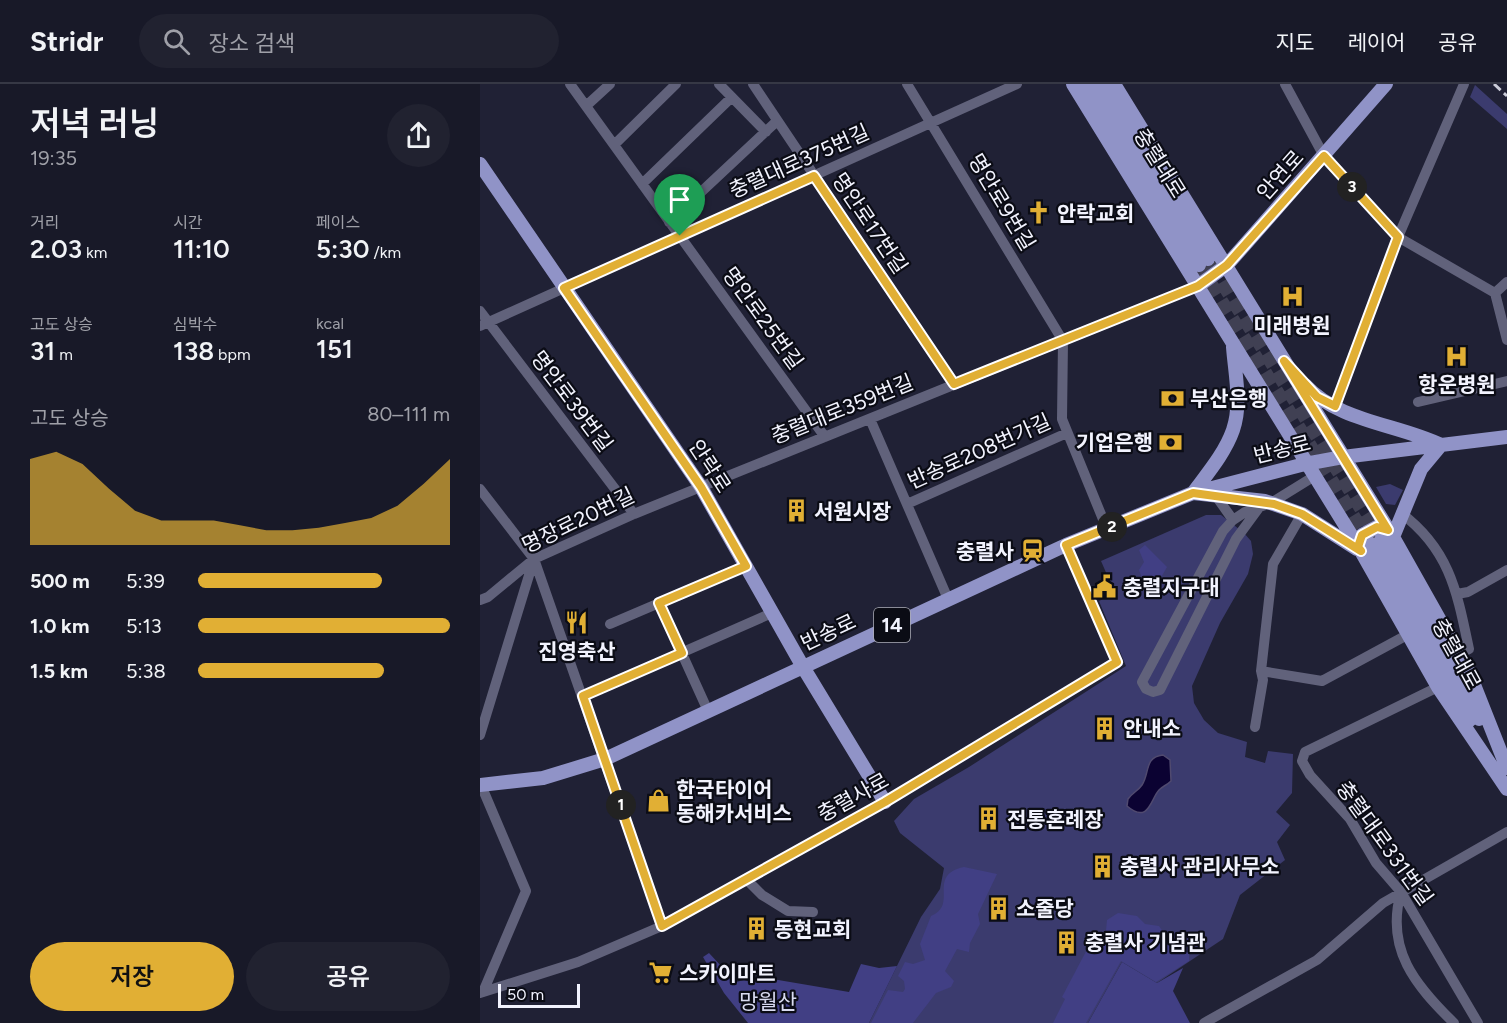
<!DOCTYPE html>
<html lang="ko">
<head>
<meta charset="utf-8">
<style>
  :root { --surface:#181928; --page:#212230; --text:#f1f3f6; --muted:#9fa0a8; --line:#363845; --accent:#e1af34 }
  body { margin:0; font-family:Figtree,"Noto Sans KR",sans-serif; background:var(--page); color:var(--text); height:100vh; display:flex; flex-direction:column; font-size:22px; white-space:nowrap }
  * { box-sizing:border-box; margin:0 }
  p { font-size:20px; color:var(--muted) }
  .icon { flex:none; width:33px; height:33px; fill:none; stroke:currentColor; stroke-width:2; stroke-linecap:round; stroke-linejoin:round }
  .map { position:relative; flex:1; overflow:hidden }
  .panel { display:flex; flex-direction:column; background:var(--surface); width:480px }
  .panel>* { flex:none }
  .scale { position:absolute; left:18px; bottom:15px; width:82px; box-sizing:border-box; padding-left:6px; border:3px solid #f2f3fe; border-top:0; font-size:16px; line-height:21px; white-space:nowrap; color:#f2f3fe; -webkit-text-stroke:4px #0b0c15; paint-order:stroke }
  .pin { position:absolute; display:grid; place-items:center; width:51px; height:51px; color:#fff; margin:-62px -26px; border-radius:50% 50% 50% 0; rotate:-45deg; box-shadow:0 0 6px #0007 }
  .pin .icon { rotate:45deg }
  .km { position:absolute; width:30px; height:30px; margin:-15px; border-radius:50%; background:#222; color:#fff; font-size:16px; line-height:30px; text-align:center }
  .round { display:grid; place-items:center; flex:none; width:63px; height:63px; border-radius:32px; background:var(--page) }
  .headline { display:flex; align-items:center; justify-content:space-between; height:102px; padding:0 30px }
  h1 { font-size:33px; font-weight:600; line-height:45px }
  .figures { display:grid; grid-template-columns:repeat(3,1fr); gap:9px; height:102px; padding:6px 30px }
  .figures div { display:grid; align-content:center }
  .figures b { font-size:26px; font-weight:600 }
  .figures small { font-size:16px; font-weight:400 }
  .figures p { font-size:16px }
  .chart { height:168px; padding:12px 30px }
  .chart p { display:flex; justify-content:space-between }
  .chart svg { width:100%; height:108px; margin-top:6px; fill:var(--accent); opacity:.7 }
  .primary-button { display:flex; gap:12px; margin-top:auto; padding:12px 30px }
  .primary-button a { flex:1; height:69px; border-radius:36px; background:var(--accent); color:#111; font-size:24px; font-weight:600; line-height:69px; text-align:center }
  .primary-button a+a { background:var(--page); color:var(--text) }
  ul { padding:0 30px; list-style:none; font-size:20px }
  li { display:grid; grid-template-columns:96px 72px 1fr; align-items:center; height:45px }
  li i { height:15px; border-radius:8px; background:var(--accent) }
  header { display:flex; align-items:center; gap:36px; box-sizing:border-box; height:84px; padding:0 30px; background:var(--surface); border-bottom:2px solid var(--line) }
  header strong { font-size:28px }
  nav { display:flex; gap:33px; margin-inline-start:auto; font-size:21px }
  .search { width:420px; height:54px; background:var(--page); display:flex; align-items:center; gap:15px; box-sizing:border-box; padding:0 21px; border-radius:33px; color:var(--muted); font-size:22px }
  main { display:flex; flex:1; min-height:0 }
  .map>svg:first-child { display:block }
  .green { fill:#3b3b6e }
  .forest { fill:#413f84 }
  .water { fill:#0b0232; stroke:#504a6f; stroke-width:1.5 }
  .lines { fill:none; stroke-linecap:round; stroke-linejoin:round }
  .major-tunnel { stroke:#404053; stroke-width:14; stroke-dasharray:14 7; stroke-linecap:butt }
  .minor { stroke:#61627b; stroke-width:10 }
  .major { stroke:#9093c7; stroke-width:14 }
  .rail { stroke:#cbccd9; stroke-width:3; stroke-dasharray:9 4.5; stroke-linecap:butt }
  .route-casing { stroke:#fff; stroke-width:12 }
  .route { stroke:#e1af34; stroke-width:8 }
  .labels { text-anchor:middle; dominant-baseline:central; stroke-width:4.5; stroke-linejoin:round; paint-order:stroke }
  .shield { fill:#0b0c15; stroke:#adaeb8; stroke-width:1.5 }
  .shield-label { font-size:20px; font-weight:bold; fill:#f2f3fe }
  .street-label { font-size:21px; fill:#f2f3fe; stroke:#0b0c15 }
  .poi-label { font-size:21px; font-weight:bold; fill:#f2f3fe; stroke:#0b0c15; text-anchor:start }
  .park-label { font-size:21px; fill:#d9dbf0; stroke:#0b0c15 }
</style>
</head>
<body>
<header>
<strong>Stridr</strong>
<div class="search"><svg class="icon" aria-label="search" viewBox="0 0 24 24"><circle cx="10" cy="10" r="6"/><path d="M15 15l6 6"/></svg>장소 검색</div>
<nav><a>지도</a><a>레이어</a><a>공유</a></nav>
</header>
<main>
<section class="panel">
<div class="headline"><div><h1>저녁 러닝</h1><p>19:35</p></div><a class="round"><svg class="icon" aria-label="share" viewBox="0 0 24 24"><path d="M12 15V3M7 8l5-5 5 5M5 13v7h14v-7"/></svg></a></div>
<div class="figures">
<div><p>거리</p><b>2.03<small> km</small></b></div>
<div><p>시간</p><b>11:10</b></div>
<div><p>페이스</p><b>5:30<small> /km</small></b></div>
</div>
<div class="figures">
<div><p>고도 상승</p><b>31<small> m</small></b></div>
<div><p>심박수</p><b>138<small> bpm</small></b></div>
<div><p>kcal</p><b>151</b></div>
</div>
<div class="chart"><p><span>고도 상승</span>80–111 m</p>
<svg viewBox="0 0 160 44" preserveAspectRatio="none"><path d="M0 44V9L10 6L20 11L30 21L40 30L50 34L60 34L70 34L80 36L90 38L100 38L110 37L120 35L130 33L140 28L150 19L160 9V44z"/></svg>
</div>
<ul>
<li><b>500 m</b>5:39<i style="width:73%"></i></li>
<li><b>1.0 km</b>5:13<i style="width:100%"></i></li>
<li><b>1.5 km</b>5:38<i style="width:74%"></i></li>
</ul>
<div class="primary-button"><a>저장</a><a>공유</a></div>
</section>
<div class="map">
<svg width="1027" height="939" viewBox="0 0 1027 939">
  <rect width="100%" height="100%" fill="#202135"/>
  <path class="green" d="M995 1 1027 30V45L990 13Z
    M910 400 923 406 915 421 906 420 896 403Z
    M726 431H741L764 449 771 457 773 470 768 490 740 539 712 602 714 619 724 636 738 649 767 658 765 673 785 679 788 667 813 670 812 709 796 728 810 741 797 758 805 776 760 811 743 855 677 899 642 878 608 939H389L441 833 460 805 464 784 420 749 414 737 434 715 489 683 646 582 619 517 635 509 621 477Z"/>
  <path class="forest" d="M665 461 687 483 671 511 667 508 659 486 664 478 659 466Z
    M484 783 517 790 498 830 500 840 490 859 489 868 477 865 465 887 474 897 471 903 456 909 433 939H391L408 906 423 908 425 905 424 897 418 892 425 878 433 880 445 876 440 860 451 832C479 821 446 791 484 783Z
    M638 829 657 832 665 840 679 842 695 865 705 866 709 870V877L676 898 641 877 606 939H573L585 915 582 913 612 856 619 860 625 858 627 836Z
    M229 869 256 898 264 896 274 899 281 893 369 908 381 880 399 884 417 882 389 939H268L244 909 223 873Z
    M642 878 677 899 703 884 693 907 710 939H608Z"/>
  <path class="water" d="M683 671 690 676 691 697C687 701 683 702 679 706 671 714 669 741 647 722L648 715C652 709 658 707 662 701 670 689 664 673 683 671Z"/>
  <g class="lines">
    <path class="major-tunnel" d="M731 180 900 455
      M719 181 889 458"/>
    <path class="minor" d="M90 0 345 353
      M239 0 286 48
      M273 0 474 300
      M427 0 583 257 582 335 627 445
      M805 0 844 72 918 153 1015 209 1027 256
      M106 22 130 0
      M134 61 196 0
      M162 100 251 14
      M189 138 297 37
      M1015 209 1027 198
      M0 227 154 430
      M0 242 537 0
      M938 318 1027 297
      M855 322 918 153 984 0
      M390 335 468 515
      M0 405 54 475 182 842
      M736 412 753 436 743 447 662 598 666 605 673 608 680 606 756 455 778 425
      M427 420 587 349
      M921 429C970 466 977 508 989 565L979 570
      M753 436 765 428 791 419 833 393
      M977 510 988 508 1027 486
      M0 516 8 513 54 475 154 430 718 202
      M179 519 228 627
      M130 540 266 482
      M781 587 842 597 927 551
      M958 603 825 668 822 677 830 691 870 735 896 779 921 808 998 939
      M103 612 292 529
      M775 643 783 596 781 587 793 480 822 430
      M0 651 54 475
      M1 701 46 807 3 908
      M266 795 282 811 308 827 333 828
      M921 808C905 865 935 901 974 939
      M0 909 98 878 182 842 405 718 637 578 586 461
      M724 939 837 876 903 819 1027 748"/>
    <path class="major" d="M593 0 881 467 958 603 1027 705
      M606 0 719 181
      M620 0 728 175
      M634 0 913 453 989 588 1027 684
      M0 80 221 403 323 583 405 718
      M718 202 747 181 906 0
      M753 263C755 290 762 320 753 346 745 369 727 390 713 409L785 417 822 430 877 465
      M825 301C859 338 918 340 961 361L941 385 913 453
      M901 456 979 593 999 635
      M891 460 990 636
      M878 463 882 451 897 443 908 446
      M0 701 63 694 125 675 586 461 713 409 825 380 863 373 1027 353"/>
    <path class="rail" d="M1014 0 1027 12"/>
  </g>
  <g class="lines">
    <defs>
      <path id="route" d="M844 72 918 153 855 322 837 313 804 277 908 446 897 443 882 451 878 463 881 467 822 430 794 420 713 409 586 461 637 578 405 718 182 842 103 612 202 569 179 519 266 482 221 403 84 204 334 92 474 300 718 202 747 181Z"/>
    </defs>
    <use href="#route" class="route-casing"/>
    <use href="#route" class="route"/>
  </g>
  <defs>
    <symbol id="church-bare" viewBox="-9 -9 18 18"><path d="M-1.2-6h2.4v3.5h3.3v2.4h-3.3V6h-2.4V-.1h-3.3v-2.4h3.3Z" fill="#e1af34" stroke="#0b0c15" stroke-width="2.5" paint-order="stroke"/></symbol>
    <symbol id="hospital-bare" viewBox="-9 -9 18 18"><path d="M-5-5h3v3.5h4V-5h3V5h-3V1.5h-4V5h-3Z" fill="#e1af34" stroke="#0b0c15" stroke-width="2.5" paint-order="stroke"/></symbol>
    <symbol id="bank-bare" viewBox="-9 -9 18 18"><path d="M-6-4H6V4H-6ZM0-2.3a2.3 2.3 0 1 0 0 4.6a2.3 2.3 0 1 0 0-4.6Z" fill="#e1af34" stroke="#0b0c15" stroke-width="2.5" paint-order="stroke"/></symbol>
    <symbol id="building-bare" viewBox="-9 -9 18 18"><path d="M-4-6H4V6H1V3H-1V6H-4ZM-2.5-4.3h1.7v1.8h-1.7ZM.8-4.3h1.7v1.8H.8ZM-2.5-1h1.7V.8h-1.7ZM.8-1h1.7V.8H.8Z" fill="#e1af34" stroke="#0b0c15" stroke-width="2.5" paint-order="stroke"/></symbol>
    <symbol id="station-bare" viewBox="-9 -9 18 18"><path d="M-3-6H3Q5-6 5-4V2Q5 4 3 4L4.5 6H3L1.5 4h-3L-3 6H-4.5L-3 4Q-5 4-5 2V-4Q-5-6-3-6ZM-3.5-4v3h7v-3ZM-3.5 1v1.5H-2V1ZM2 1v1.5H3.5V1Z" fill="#e1af34" stroke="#0b0c15" stroke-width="2.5" paint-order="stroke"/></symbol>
    <symbol id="civic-bare" viewBox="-9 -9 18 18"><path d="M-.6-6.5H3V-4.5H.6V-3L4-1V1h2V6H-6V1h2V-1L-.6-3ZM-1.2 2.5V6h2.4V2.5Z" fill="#e1af34" stroke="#0b0c15" stroke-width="2.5" paint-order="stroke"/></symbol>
    <symbol id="restaurant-bare" viewBox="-9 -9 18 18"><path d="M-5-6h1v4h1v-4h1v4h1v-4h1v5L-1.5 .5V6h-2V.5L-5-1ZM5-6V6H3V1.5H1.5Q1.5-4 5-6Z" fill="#e1af34" stroke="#0b0c15" stroke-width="2.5" paint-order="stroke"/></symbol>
    <symbol id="shop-bare" viewBox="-9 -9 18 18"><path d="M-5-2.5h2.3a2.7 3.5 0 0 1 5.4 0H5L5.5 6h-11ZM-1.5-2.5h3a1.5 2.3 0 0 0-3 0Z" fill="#e1af34" stroke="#0b0c15" stroke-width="2.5" paint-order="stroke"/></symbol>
    <symbol id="supermarket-bare" viewBox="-9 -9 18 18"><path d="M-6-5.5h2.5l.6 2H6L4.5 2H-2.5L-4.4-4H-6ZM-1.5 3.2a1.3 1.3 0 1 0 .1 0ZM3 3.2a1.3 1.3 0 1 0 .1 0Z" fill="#e1af34" stroke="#0b0c15" stroke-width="2.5" paint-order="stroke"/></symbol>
  </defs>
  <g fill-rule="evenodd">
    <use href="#church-bare" x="542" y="112" width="33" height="33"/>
    <use href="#hospital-bare" x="796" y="196" width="33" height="33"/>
    <use href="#hospital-bare" x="960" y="256" width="33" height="33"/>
    <use href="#bank-bare" x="676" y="298" width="33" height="33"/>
    <use href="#bank-bare" x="674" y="342" width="33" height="33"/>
    <use href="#building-bare" x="300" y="410" width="33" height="33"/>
    <use href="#station-bare" x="536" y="450" width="33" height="33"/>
    <use href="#civic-bare" x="608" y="486" width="33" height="33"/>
    <use href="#restaurant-bare" x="80" y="522" width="33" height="33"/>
    <use href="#building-bare" x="608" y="628" width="33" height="33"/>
    <use href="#shop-bare" x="162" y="700" width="33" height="33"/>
    <use href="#building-bare" x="492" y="718" width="33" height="33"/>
    <use href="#building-bare" x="606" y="766" width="33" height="33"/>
    <use href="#building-bare" x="502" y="808" width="33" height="33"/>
    <use href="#building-bare" x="260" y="828" width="33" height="33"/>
    <use href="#building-bare" x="570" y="842" width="33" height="33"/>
    <use href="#supermarket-bare" x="164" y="872" width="33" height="33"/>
  </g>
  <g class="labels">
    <rect class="shield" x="394" y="524" width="36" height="34" rx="4.5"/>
    <g class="shield-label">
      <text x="412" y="541">14</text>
    </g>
    <g class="street-label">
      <text transform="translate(319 77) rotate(-24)">충렬대로375번길</text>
      <text transform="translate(680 79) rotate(58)">충렬대로</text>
      <text transform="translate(800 91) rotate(-48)">안연로</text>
      <text transform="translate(522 118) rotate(59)">명안로9번길</text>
      <text transform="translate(390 139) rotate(56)">명안로17번길</text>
      <text transform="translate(283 234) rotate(54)">명안로25번길</text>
      <text transform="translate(92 317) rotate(53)">명안로39번길</text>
      <text transform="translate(362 325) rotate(-22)">충렬대로359번길</text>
      <text transform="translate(802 365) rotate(-14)">반송로</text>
      <text transform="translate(499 367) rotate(-24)">반송로208번가길</text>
      <text transform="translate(230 382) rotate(57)">안락로</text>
      <text transform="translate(98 436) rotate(-26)">명장로20번길</text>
      <text transform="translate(348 548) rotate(-25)">반송로</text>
      <text transform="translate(977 570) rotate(61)">충렬대로</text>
      <text transform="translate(373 713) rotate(-29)">충렬사로</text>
      <text transform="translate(905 759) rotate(54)">충렬대로331번길</text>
    </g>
    <g class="poi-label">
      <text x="577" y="129">안락교회</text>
      <text x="812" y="241" text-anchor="middle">미래병원</text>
      <text x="977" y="300" text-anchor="middle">항운병원</text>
      <text x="710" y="314">부산은행</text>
      <text x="673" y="358" text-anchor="end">기업은행</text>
      <text x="334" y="427">서원시장</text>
      <text x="534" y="467" text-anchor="end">충렬사</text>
      <text x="643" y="503">충렬지구대</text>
      <text x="97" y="567" text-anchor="middle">진영축산</text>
      <text x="643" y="644">안내소</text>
      <text x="196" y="705">한국타이어<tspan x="196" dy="24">동해카서비스</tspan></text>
      <text x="527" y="735">전통혼례장</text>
      <text x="640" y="782">충렬사 관리사무소</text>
      <text x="536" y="824">소줄당</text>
      <text x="294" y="845">동현교회</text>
      <text x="605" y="858">충렬사 기념관</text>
      <text x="199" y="889">스카이마트</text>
    </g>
    <g class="park-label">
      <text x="288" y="917">망월산</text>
    </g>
  </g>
</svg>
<div class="scale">50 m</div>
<div class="pin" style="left:200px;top:152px;background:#1e9e55"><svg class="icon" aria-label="arrive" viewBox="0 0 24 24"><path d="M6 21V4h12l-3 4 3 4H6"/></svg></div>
<b class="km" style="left:141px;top:721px">1</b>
<b class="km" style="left:632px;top:443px">2</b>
<b class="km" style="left:872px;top:103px">3</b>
</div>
</main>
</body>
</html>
